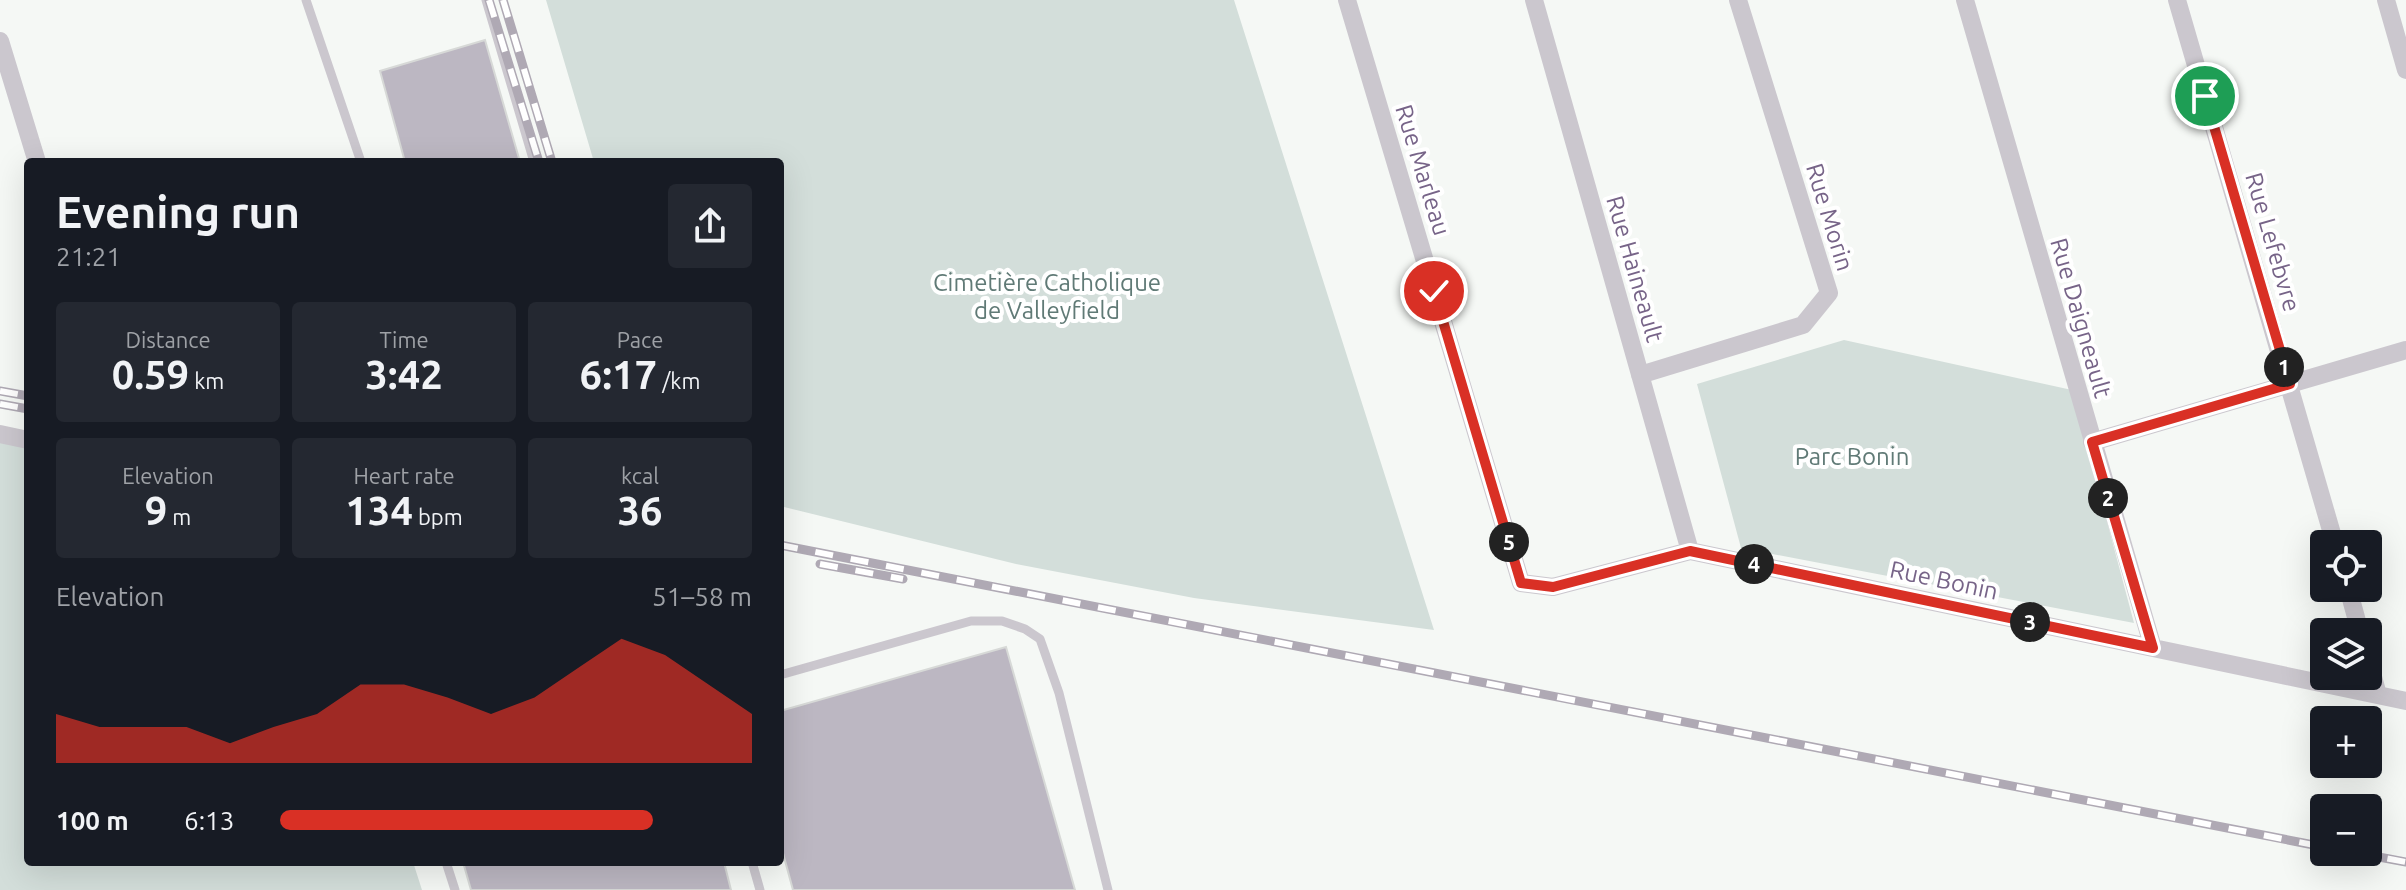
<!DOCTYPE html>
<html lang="en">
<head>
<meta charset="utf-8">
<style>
  :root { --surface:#171b24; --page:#242831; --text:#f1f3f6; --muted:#9ea1a6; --accent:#d93025 }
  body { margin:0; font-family:Ubuntu,sans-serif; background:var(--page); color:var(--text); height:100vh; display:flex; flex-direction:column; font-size:30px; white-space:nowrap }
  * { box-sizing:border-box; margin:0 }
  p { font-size:26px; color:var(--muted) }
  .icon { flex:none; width:44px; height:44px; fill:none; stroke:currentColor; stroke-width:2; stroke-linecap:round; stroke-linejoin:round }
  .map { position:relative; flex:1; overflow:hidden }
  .sheet { position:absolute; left:24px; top:158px; width:760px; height:708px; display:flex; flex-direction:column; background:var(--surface); border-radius:8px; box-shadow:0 8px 32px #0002 }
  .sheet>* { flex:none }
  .tools { position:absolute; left:2310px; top:530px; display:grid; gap:16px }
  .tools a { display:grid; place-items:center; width:72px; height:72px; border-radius:8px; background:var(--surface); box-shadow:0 8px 32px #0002; font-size:40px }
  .pin { position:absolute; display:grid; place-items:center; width:68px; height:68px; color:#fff; margin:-34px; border:4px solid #fff; border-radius:50%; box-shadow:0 2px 8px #0007 }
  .km { position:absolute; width:40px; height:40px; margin:-20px; border-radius:50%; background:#222; color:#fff; font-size:22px; line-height:40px; text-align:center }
  .round { display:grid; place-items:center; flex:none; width:84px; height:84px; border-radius:8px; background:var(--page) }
  .headline { display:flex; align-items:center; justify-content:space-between; height:136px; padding:0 32px }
  h1 { font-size:44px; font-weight:700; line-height:60px }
  .figures { display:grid; grid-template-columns:repeat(3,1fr); gap:12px; height:136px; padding:8px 32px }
  .figures div { display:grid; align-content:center; border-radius:8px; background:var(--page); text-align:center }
  .figures b { font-size:40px; font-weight:700 }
  .figures small { font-size:22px; font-weight:400 }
  .figures p { font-size:22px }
  .chart { height:224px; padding:16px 32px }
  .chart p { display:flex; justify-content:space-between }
  .chart svg { width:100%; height:144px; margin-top:8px; fill:var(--accent); opacity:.7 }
  ul { padding:0 32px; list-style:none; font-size:26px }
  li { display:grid; grid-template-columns:128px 96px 1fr; align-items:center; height:60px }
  li i { height:20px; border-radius:10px; background:var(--accent) }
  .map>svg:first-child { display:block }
  .green { fill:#d3deda }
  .building { fill:#bcb7c2; stroke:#d7d9d7; stroke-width:2 }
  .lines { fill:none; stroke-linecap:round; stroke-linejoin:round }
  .service { stroke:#cbc7ce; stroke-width:9 }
  .minor { stroke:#cbc7ce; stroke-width:18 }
  .rail-casing { stroke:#afa9b4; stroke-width:9 }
  .rail { stroke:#fff; stroke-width:6; stroke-dasharray:18; stroke-linecap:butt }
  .route-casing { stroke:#fff; stroke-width:16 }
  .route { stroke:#d93025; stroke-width:10 }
  .labels { text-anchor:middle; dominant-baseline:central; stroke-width:8; stroke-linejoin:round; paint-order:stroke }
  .street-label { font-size:24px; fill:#776488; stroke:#fff }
  .park-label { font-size:24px; fill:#607a76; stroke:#fff }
</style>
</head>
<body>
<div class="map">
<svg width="2406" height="890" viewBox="0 0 2406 890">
  <rect width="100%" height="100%" fill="#f5f8f5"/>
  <path class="green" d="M546 0H1234L1434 630 1194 598 1016 564 780 506V162H594Z
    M1844 340 2072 390 2134 623 1741 548 1697 384Z
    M0 433 28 437V862H413L422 890H0Z"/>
  <path class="building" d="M485 40 520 162H405L380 71Z
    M1006 647 1075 890H793L780 842V711Z
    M463 862H724L731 890H471Z"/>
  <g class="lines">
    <path class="service" d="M306 0 361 162
      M486 0 534 162
      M780 675 971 621H1002L1025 629 1040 639 1059 693 1108 890
      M446 862 455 890
      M752 862 760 890"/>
    <path class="minor" d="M1347 0 1521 583 1553 587 1690 551 2406 701
      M1534 0 1690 551
      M1965 0 2153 648
      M2177 0 2335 544
      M2386 0 2406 70
      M0 41 37 162
      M1640 375 1803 325 1829 293 1738 0
      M0 434 28 440
      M2092 442 2406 350
      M2348 588 2360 632
      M2368 659 2378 695"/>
    <defs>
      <path id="rail" d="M489 0 539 162
        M503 0 552 162
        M0 391 28 396
        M0 404 28 409
        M780 545 2324 847
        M820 564 903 579
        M2352 852 2406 862"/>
    </defs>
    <use href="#rail" class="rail-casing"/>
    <use href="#rail" class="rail"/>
  </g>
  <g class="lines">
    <defs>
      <path id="route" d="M1434 291 1521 583 1553 587 1690 551 2153 648 2092 442 2290 384 2205 96"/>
    </defs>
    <use href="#route" class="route-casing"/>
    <use href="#route" class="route"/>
  </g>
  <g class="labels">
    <g class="street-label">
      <text transform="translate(1423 170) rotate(73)">Rue Marleau</text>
      <text transform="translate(1830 217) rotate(73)">Rue Morin</text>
      <text transform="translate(2273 242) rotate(74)">Rue Lefebvre</text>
      <text transform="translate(1635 269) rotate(74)">Rue Haineault</text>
      <text transform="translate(2081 318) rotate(74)">Rue Daigneault</text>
      <text transform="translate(1944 580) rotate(12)">Rue Bonin</text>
    </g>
    <g class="park-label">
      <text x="1047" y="282">Cimetière Catholique<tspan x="1047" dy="28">de Valleyfield</tspan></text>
      <text x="1852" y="456">Parc Bonin</text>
    </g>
  </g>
</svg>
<div class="tools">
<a><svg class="icon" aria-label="locate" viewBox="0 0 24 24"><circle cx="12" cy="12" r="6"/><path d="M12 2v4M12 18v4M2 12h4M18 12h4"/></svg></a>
<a><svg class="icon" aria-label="layers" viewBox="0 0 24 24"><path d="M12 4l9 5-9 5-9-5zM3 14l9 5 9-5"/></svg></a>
<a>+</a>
<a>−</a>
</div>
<div class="pin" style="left:2205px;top:96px;background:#1e9e55"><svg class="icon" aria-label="arrive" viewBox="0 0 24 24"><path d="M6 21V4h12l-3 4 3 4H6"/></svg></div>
<div class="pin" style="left:1434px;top:291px;background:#d93025"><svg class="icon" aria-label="check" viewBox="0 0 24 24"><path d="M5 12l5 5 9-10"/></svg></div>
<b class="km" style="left:2284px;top:367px">1</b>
<b class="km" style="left:2108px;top:498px">2</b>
<b class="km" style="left:2030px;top:622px">3</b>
<b class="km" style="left:1754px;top:564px">4</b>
<b class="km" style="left:1509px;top:542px">5</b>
<section class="sheet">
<div class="headline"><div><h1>Evening run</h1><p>21:21</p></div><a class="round"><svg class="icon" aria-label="share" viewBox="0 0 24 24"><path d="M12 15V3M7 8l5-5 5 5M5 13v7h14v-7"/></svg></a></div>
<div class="figures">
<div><p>Distance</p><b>0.59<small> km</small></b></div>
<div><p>Time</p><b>3:42</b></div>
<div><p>Pace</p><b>6:17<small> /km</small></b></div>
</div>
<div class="figures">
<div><p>Elevation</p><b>9<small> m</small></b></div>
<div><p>Heart rate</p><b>134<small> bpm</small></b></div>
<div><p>kcal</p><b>36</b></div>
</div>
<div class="chart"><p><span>Elevation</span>51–58 m</p>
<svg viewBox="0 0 160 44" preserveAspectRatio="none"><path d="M0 44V29L10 33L20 33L30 33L40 38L50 33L60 29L70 20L80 20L90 24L100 29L110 24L120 15L130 6L140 11L150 20L160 29V44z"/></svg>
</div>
<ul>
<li><b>100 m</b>6:13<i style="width:79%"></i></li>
</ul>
</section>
</div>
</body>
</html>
